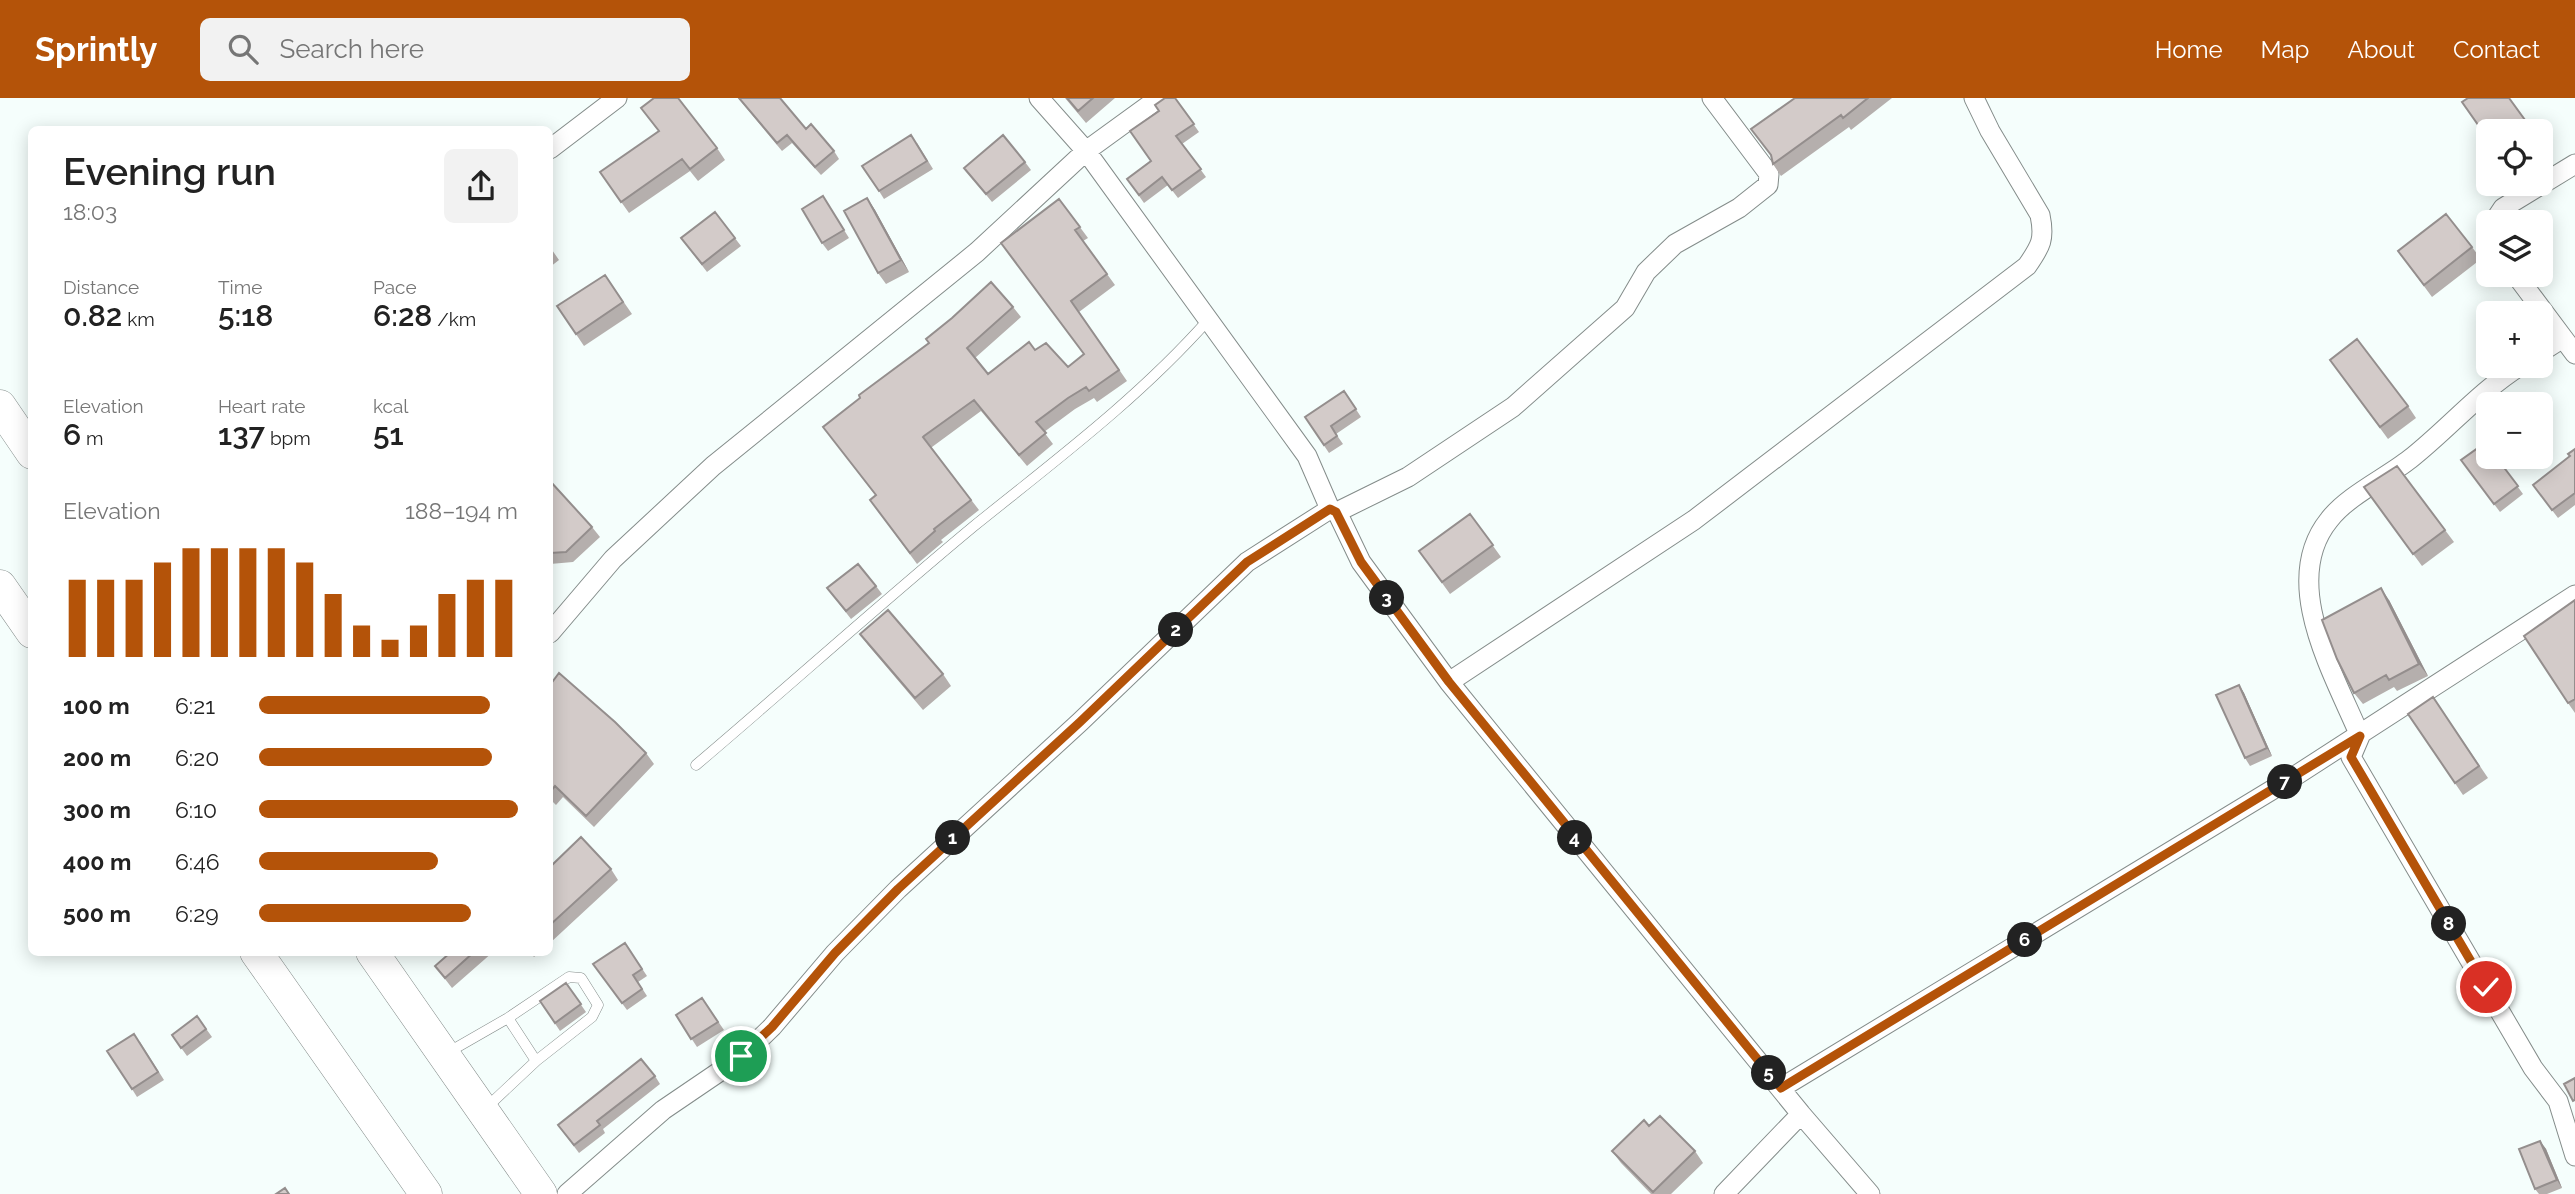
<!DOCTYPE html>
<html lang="en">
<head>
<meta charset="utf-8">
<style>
  :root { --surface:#fff; --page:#f2f2f2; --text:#222; --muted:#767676; --accent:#b45309 }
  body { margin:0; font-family:Raleway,sans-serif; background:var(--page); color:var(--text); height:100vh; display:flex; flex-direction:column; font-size:26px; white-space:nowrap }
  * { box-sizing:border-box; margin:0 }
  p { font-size:23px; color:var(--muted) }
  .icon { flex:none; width:38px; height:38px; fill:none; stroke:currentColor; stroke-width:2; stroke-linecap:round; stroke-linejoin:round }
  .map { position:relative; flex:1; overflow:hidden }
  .drawer { position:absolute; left:28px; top:28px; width:525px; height:830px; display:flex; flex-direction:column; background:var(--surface); border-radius:10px; box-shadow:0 4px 18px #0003 }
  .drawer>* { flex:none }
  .tools { position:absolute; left:2476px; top:21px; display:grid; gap:14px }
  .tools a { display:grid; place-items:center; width:77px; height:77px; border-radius:10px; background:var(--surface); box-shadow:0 4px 18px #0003; font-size:35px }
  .pin { position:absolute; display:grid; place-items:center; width:60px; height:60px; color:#fff; margin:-30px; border:4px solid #fff; border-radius:50%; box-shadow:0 2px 7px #0007 }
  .km { position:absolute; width:35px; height:35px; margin:-18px; border-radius:50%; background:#222; color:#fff; font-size:19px; line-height:35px; text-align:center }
  .round { display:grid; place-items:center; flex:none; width:74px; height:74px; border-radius:10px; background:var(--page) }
  .overview { display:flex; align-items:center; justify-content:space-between; height:119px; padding:0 35px }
  h1 { font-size:38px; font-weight:600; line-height:52px }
  .metrics { display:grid; grid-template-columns:repeat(3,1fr); gap:10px; height:119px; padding:7px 35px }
  .metrics div { display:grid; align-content:center }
  .metrics b { font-size:30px; font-weight:600 }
  .metrics small { font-size:19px; font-weight:400 }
  .metrics p { font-size:19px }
  .chart { height:196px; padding:14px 35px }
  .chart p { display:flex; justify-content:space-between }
  .chart svg { width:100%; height:126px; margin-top:7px; stroke:var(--accent); stroke-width:6 }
  ul { padding:0 35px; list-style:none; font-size:23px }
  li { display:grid; grid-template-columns:112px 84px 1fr; align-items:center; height:52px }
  li i { height:18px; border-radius:9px; background:var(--accent) }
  header { display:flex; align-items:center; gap:42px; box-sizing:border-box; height:98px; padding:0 35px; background:var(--accent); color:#fff }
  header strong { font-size:33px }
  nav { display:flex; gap:38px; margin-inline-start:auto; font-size:24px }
  .search { width:490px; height:63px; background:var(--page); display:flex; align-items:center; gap:18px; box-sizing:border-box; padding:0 24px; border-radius:10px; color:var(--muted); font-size:26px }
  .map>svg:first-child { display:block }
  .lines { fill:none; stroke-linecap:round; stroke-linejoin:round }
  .service-casing { stroke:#848c8a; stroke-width:11 }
  .minor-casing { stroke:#848c8a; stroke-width:21 }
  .trunk-casing { stroke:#848c8a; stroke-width:33 }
  .service { stroke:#fff; stroke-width:10 }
  .minor { stroke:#fff; stroke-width:19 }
  .trunk { stroke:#fff; stroke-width:32 }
  .wall { fill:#b5afad }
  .shaded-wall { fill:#948e8d }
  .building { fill:#d3cbc9; stroke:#948e8d; stroke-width:2 }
  .route-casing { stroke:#fff; stroke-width:14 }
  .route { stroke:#b45309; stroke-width:9 }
</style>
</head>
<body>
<header>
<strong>Sprintly</strong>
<div class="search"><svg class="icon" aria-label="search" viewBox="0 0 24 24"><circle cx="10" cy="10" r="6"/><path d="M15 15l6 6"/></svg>Search here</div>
<nav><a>Home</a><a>Map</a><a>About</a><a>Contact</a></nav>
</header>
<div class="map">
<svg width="2575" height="1096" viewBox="0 0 2575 1096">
  <rect width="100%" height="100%" fill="#f5fefc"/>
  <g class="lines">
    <defs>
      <path id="service" d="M696 667C789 588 880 506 974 428 1056 362 1139 300 1209 221
        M508 920 569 879 581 880 598 907 592 919 536 963
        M447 955 508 920 536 963 486 1010"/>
      <path id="minor" d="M1039 0 1086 53 1307 358 1330 411 1337 414 1361 464 1449 584 1801 1016 1870 1096
        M550 51 617 0
        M2496 124 2497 119 2503 110 2575 66
        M2516 177 2575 256
        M2541 254 2563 240
        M2520 268C2479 294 2448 331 2410 361 2386 380 2347 398 2329 422 2279 484 2334 576 2360 638L2351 659 2533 970 2558 1003 2575 1058
        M1337 414 1408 379 1513 309 1625 210 1646 174 1675 146 1739 110 1768 87 1769 76 1712 0
        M550 535 613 461 713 368 977 154 1086 53 1159 0
        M1449 584 1694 422 2027 168C2041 148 2045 141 2040 117L1990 33 1974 0
        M1781 990 2295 678 2575 497
        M567 1096 663 1012 741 959 772 929 835 855 898 791 1080 624 1247 464 1330 411
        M1724 1096 1801 1016"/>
      <path id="trunk" d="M0 308 32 355
        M0 488 32 534
        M256 854 426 1096
        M372 854 541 1096"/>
    </defs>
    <use href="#service" class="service-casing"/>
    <use href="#minor" class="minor-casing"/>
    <use href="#trunk" class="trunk-casing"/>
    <use href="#service" class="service"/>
    <use href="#minor" class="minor"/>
    <use href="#trunk" class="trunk"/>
  </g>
  <path class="wall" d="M738 0H780L806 31 834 53 839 61 821 77 792 45 782 53Z
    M1065 0H1115L1086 25Z
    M1175 0 1199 34 1182 46 1206 79 1178 100 1168 87 1144 105 1127 81 1151 63 1159 13Z
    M1795 0H1892L1851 32 1849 29 1781 78 1773 66 1771 58Z
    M641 10 717 50 725 62 698 83 690 73 629 115 600 74 659 34Z
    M2541 44 2551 58 2541 65Z
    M917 45 933 71 884 101 879 93Z
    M1025 64 1031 72 992 104 964 70Z
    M823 98 849 140 828 153 822 145Z
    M867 100 875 112 909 174 886 186 878 175Z
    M1059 101 1088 140 1083 143 1115 187 1079 214 1127 283 1097 304 1094 300 1075 311 1044 334 1053 346 1027 368 981 313 932 349 931 350 979 412 941 442 943 444 917 466 870 402 876 398 823 329 1013 209 1021 219 975 260 988 276 1035 252 1068 269 1084 256 1009 156Z
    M715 114 741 148 707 174 681 140Z
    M550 149 559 162 550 169Z
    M2472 149 2481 161 2432 199 2398 153Z
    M605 177 632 216 584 248 557 208Z
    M2338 273 2408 308 2416 320 2388 341Z
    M1344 293 1361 319 1336 336 1343 346 1329 355 1305 319Z
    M2575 351V407L2558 420 2533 387 2570 358Z
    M2496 359 2523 396 2500 414 2461 362Z
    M2397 368 2454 444 2422 468 2364 389Z
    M550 383 592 429 600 439 573 464 550 466Z
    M1470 416 1501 459 1450 496 1419 453Z
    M876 488 882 496 851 521 827 490Z
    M2389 502 2428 578 2397 593 2394 589 2363 606 2354 595Z
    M2575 502V615L2568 605Z
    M860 536 943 576 951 588 923 612 868 547Z
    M550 587 646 655 654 666 594 729 563 699 556 707 551 702 550 704Z
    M2239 587 2244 595 2272 658 2250 668 2245 660Z
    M2433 599 2488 680 2463 697 2408 616Z
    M550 769 611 771 618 782 550 845Z
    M625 845 647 878 638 884 647 898 627 912 593 866Z
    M451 854H493L452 890 435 868Z
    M530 854H539L534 859Z
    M566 885 586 914 560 933 540 903Z
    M702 900 724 932 697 949 676 917Z
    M197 918 212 939 187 958 172 937Z
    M140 944 164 982 137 999 132 991Z
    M655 978 660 986 603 1031 605 1035 579 1055 558 1027Z
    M1649 1028 1695 1053 1703 1065 1671 1096H1651L1621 1065 1612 1053Z
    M2540 1043 2546 1051 2562 1090 2547 1096H2539L2535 1091Z"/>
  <path class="shaded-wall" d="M867 100 875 112 909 174 901 162Z
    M2381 490 2389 502 2428 578 2419 566Z
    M2239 587 2244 595 2272 658 2267 650Z
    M2540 1043 2546 1051 2562 1090 2557 1082Z"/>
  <path class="building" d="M654 0H678L717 50 690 71 682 61 621 104 600 74 659 33 641 10Z
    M739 0H780L806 31 811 26 834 53 815 69 787 37 777 45Z
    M1067 0H1093L1078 13Z
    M1165 0H1175L1194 26 1176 38 1201 71 1172 92 1162 79 1139 97 1127 81 1151 63 1130 33 1159 13 1155 7Z
    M1795 0H1868L1843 20 1841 17 1773 66 1771 57 1751 31Z
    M2468 0H2509L2533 33H2488V41L2462 4Z
    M911 37 927 63 879 93 862 68Z
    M1003 37 1025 64 986 96 964 70Z
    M823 98 844 132 822 145 802 111Z
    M867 100 901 162 878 175 844 113Z
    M1059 101 1080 129 1075 132 1107 176 1071 203 1119 272 1089 293 1086 289 1068 300 1036 324 1046 335 1019 357 974 302 924 338 923 339 971 402 934 431 935 433 910 455 870 402 876 397 823 329 860 300 859 297 929 245 926 241 952 220 991 184 1013 209 967 250 988 276 1029 244 1035 252 1046 245 1068 269 1084 256 1001 145Z
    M715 114 735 140 702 166 681 140Z
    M2446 116 2472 149 2424 187 2398 153Z
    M605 177 623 204 576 236 557 208Z
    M2357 241 2408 308 2380 329 2330 262Z
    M1344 293 1356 311 1331 328 1337 338 1324 347 1305 319Z
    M2485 345 2488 349V359H2496L2518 388 2494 406 2461 362Z
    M2575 351V395L2552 412 2533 387 2570 358 2568 356Z
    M2397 368 2445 432 2413 456 2364 389Z
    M550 383 592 429 566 454 550 455Z
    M1470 416 1493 447 1442 484 1419 453Z
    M858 466 876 488 846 513 827 490Z
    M2381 490 2419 566 2389 582 2386 577 2354 595 2337 561 2322 522Z
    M2575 502V601L2568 605 2524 538Z
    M888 512 943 576 915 600 860 536Z
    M559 575 615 624 646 655 586 718 555 688 550 694V587Z
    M2239 587 2267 650 2245 660 2216 597Z
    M2433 599 2479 668 2455 685 2408 616Z
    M581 739 611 771 550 827V769Z
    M625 845 642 871 633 877 642 891 622 905 593 866Z
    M451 854H474L445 880 435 868Z
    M566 885 581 906 555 925 540 903Z
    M702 900 718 924 691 941 676 917Z
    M197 918 206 931 181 950 172 937Z
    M134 936 158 974 132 991 107 953Z
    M641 961 655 978 597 1023 600 1027 574 1047 558 1027Z
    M2575 980V1002L2573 1003 2564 986Z
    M1660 1018 1695 1053 1653 1094 1612 1053 1644 1022 1649 1028Z
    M2540 1043 2557 1082 2535 1091 2519 1051Z
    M285 1090 289 1096H276Z"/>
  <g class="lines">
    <defs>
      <path id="route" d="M741 958 772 929 835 855 898 791 1080 624 1247 464 1330 411 1336 414 1361 464 1449 584 1781 990 2360 638 2351 659 2486 889"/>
    </defs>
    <use href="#route" class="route-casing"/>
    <use href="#route" class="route"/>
  </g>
</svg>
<div class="tools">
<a><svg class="icon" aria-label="locate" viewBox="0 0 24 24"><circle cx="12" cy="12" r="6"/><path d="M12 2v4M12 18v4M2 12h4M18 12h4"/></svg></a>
<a><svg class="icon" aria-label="layers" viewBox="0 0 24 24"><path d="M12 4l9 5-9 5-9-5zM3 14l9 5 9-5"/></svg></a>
<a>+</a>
<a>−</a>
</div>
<div class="pin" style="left:741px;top:958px;background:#1e9e55"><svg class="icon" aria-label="arrive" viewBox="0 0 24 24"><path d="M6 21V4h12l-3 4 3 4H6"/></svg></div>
<div class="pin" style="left:2486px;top:889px;background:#d93025"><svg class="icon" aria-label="check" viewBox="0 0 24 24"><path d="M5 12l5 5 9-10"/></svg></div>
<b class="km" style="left:953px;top:740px">1</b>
<b class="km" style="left:1176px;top:532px">2</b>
<b class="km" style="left:1387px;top:500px">3</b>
<b class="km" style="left:1575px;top:740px">4</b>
<b class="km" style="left:1769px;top:975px">5</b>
<b class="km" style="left:2025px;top:842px">6</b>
<b class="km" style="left:2285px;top:684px">7</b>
<b class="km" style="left:2449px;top:826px">8</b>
<section class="drawer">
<div class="overview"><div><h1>Evening run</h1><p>18:03</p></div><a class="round"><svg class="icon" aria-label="share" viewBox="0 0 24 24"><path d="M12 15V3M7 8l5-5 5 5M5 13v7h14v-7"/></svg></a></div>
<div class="metrics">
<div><p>Distance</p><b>0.82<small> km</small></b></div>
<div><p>Time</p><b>5:18</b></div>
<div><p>Pace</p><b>6:28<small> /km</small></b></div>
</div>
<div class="metrics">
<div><p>Elevation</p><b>6<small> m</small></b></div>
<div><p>Heart rate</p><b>137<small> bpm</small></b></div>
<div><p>kcal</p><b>51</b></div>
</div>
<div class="chart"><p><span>Elevation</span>188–194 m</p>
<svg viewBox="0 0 160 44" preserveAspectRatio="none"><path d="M5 44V17M15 44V17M25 44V17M35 44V11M45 44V6M55 44V6M65 44V6M75 44V6M85 44V11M95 44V22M105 44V33M115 44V38M125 44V33M135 44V22M145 44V17M155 44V17"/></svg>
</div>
<ul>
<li><b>100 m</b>6:21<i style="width:89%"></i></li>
<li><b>200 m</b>6:20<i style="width:90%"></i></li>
<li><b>300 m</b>6:10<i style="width:100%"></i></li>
<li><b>400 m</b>6:46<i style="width:69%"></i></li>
<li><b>500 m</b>6:29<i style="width:82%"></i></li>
</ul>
</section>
</div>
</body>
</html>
